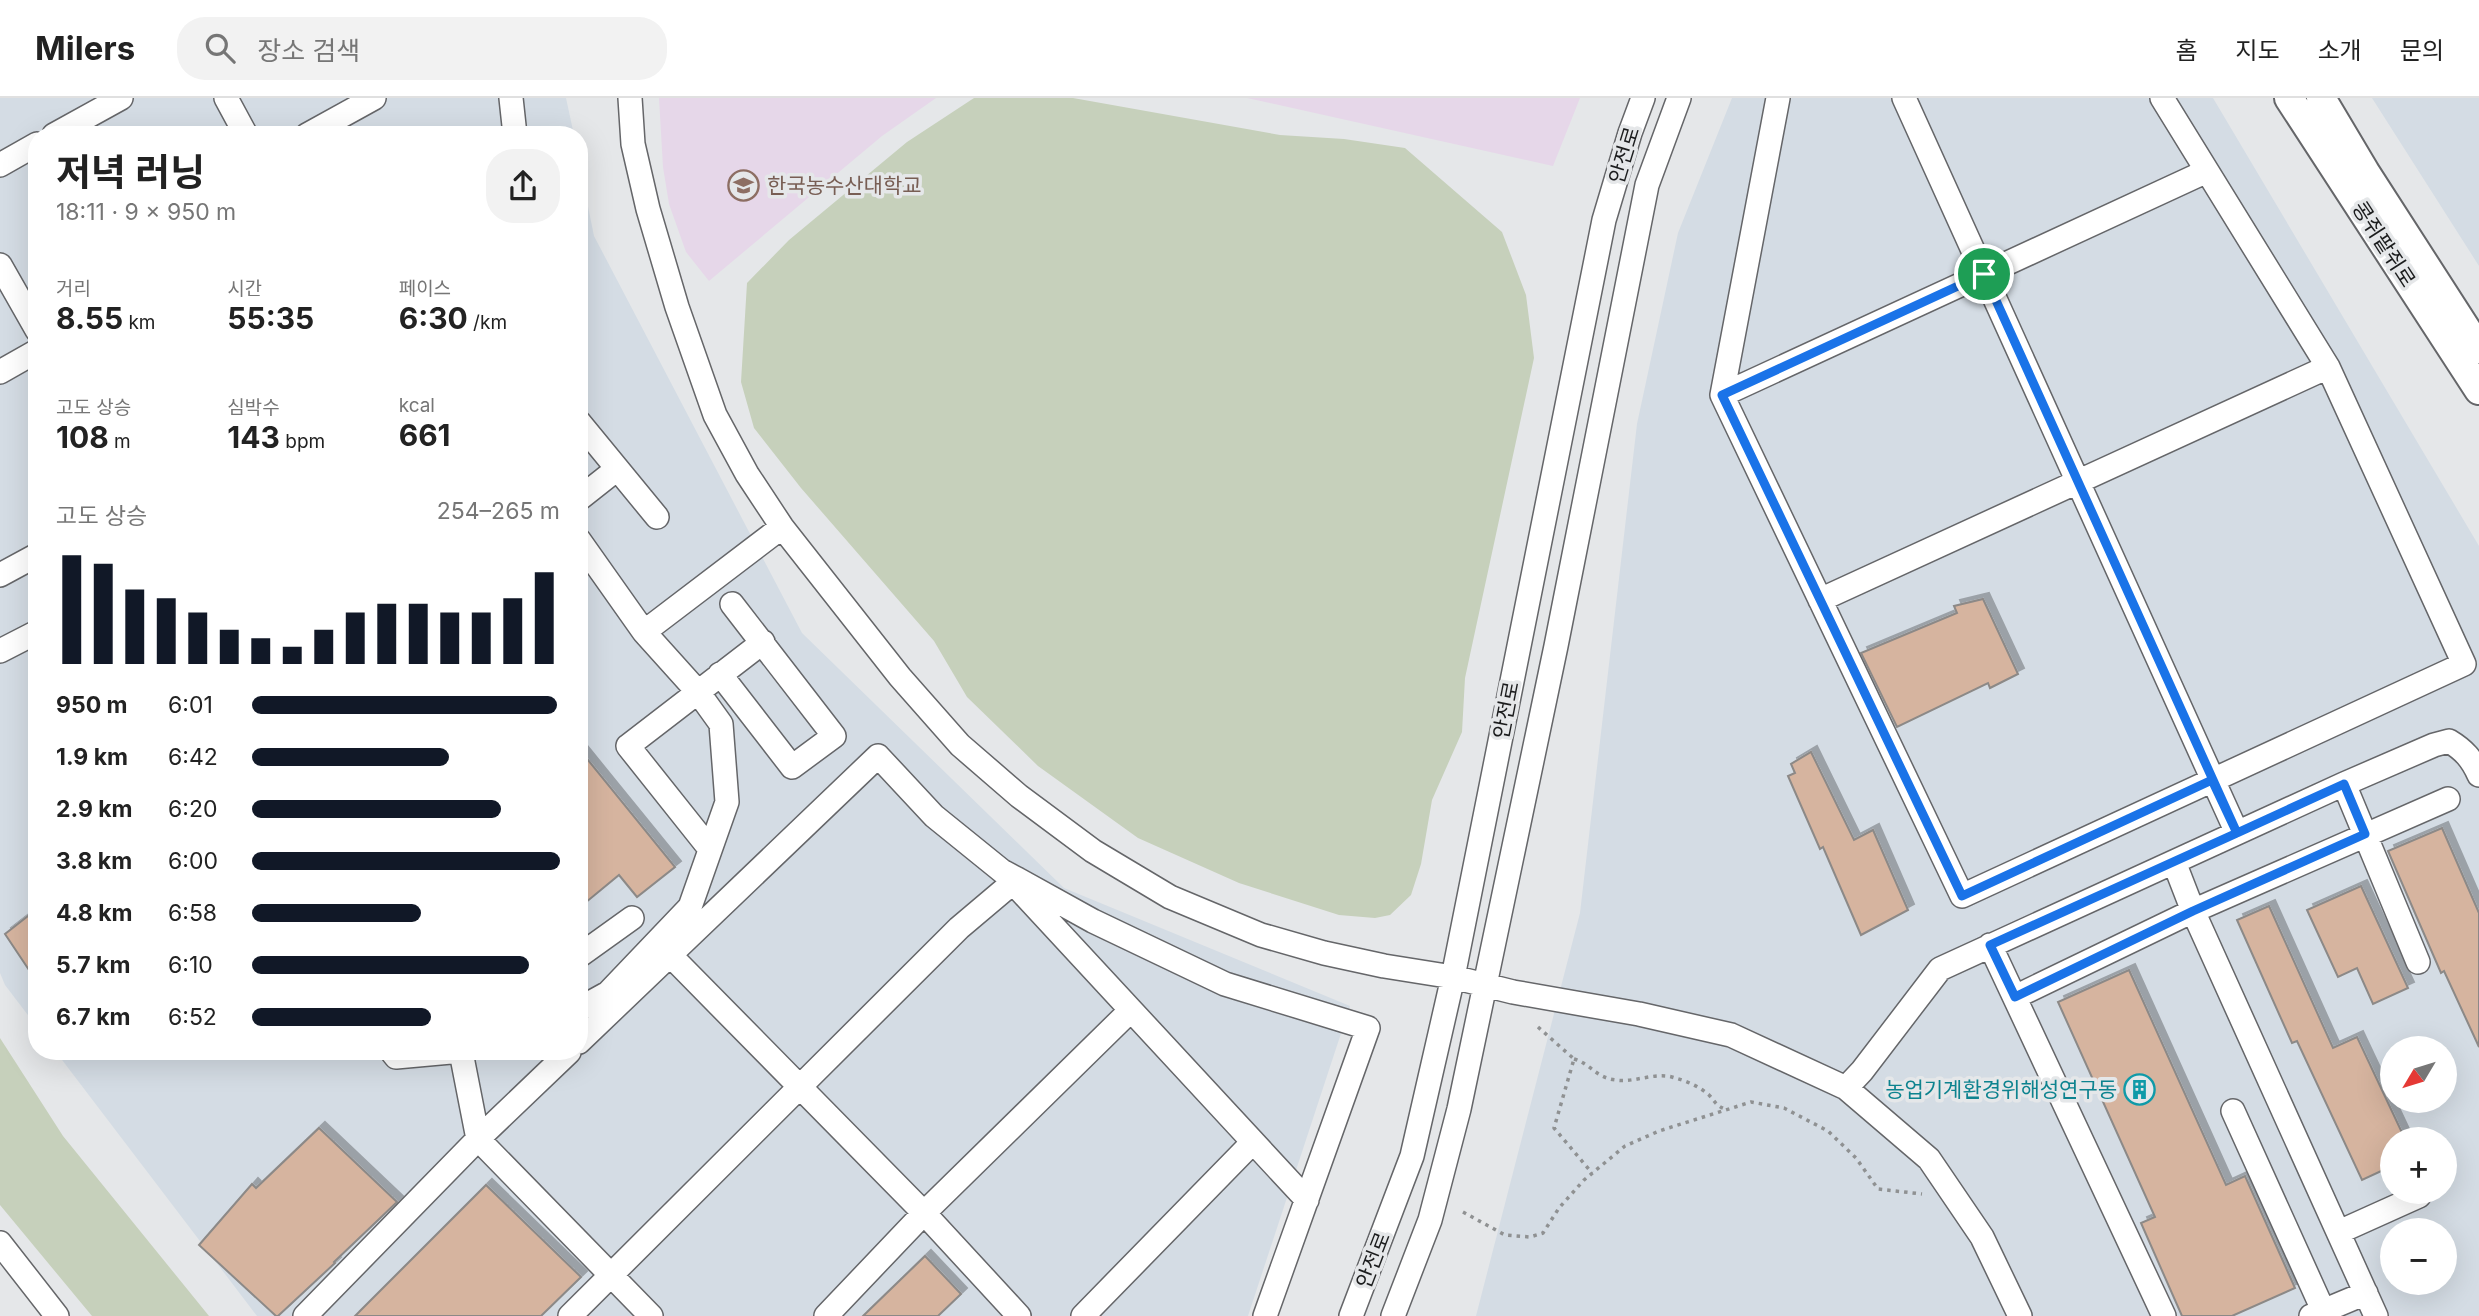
<!DOCTYPE html>
<html lang="ko">
<head>
<meta charset="utf-8">
<style>
  :root { --surface:#fff; --page:#f2f2f2; --text:#222; --muted:#767676; --line:#e0e0e0; --accent:#111827 }
  body { margin:0; font-family:Inter,"Noto Sans KR",sans-serif; background:var(--page); color:var(--text); height:100vh; display:flex; flex-direction:column; font-size:26px; white-space:nowrap }
  * { box-sizing:border-box; margin:0 }
  p { font-size:23px; color:var(--muted) }
  .icon { flex:none; width:38px; height:38px; fill:none; stroke:currentColor; stroke-width:2; stroke-linecap:round; stroke-linejoin:round }
  .map { position:relative; flex:1; overflow:hidden }
  .drawer { position:absolute; left:28px; top:28px; width:560px; height:934px; display:flex; flex-direction:column; background:var(--surface); border-radius:28px; box-shadow:0 7px 28px #0002 }
  .drawer>* { flex:none }
  .needle { width:46px; rotate:232deg }
  .controls { position:absolute; left:2380px; top:938px; display:grid; gap:14px }
  .controls a { display:grid; place-items:center; width:77px; height:77px; border-radius:50%; background:var(--surface); box-shadow:0 7px 28px #0002; font-size:35px }
  .pin { position:absolute; display:grid; place-items:center; width:60px; height:60px; color:#fff; margin:-30px; border:4px solid #fff; border-radius:50%; box-shadow:0 2px 7px #0007 }
  .round { display:grid; place-items:center; flex:none; width:74px; height:74px; border-radius:28px; background:var(--page) }
  .headline { display:flex; align-items:center; justify-content:space-between; height:119px; padding:0 28px }
  h1 { font-size:38px; font-weight:700; line-height:52px }
  .stats { display:grid; grid-template-columns:repeat(3,1fr); gap:10px; height:119px; padding:7px 28px }
  .stats div { display:grid; align-content:center }
  .stats b { font-size:30px; font-weight:700 }
  .stats small { font-size:19px; font-weight:400 }
  .stats p { font-size:19px }
  .chart { height:196px; padding:14px 28px }
  .chart p { display:flex; justify-content:space-between }
  .chart svg { width:100%; height:126px; margin-top:7px; stroke:var(--accent); stroke-width:6 }
  ul { padding:0 28px; list-style:none; font-size:23px }
  li { display:grid; grid-template-columns:112px 84px 1fr; align-items:center; height:52px }
  li i { height:18px; border-radius:9px; background:var(--accent) }
  header { display:flex; align-items:center; gap:42px; box-sizing:border-box; height:98px; padding:0 35px; background:var(--surface); border-bottom:2px solid var(--line) }
  header strong { font-size:33px }
  nav { display:flex; gap:38px; margin-inline-start:auto; font-size:24px }
  .search { width:490px; height:63px; background:var(--page); display:flex; align-items:center; gap:18px; box-sizing:border-box; padding:0 24px; border-radius:28px; color:var(--muted); font-size:26px }
  .map>svg:first-child { display:block }
  .built { fill:#d4dce4; fill-rule:evenodd }
  .education { fill:#e6d7e9 }
  .green { fill:#c6d0bb }
  .building { fill:#d6b49f; stroke:#8c8987; stroke-width:2; filter:url(#shadow) }
  .lines { fill:none; stroke-linecap:round; stroke-linejoin:round }
  .minor-casing { stroke:#656669; stroke-width:26 }
  .major-casing { stroke:#656669; stroke-width:32 }
  .path { stroke:#8f9192; stroke-width:3.5; stroke-dasharray:3.5 5; stroke-linecap:butt }
  .minor { stroke:#fff; stroke-width:23 }
  .major { stroke:#fff; stroke-width:28 }
  .route-casing { stroke:#fff; stroke-width:14 }
  .route { stroke:#1a73e8; stroke-width:9 }
  .labels { text-anchor:middle; dominant-baseline:central; stroke-width:7; stroke-linejoin:round; paint-order:stroke }
  .street-label { font-size:21px; fill:#1b1c1d; stroke:#e5e7e9 }
  .education-label { font-size:21px; fill:#785e54; stroke:#e5e7e9; text-anchor:start }
  .culture-label { font-size:21px; fill:#0d838f; stroke:#e5e7e9; text-anchor:end }
</style>
</head>
<body>
<header>
<strong>Milers</strong>
<div class="search"><svg class="icon" aria-label="search" viewBox="0 0 24 24"><circle cx="10" cy="10" r="6"/><path d="M15 15l6 6"/></svg>장소 검색</div>
<nav><a>홈</a><a>지도</a><a>소개</a><a>문의</a></nav>
</header>
<div class="map">
<svg width="2479" height="1218" viewBox="0 0 2479 1218">
  <defs>
    <filter id="shadow"><feDropShadow dx="6" dy="-6" stdDeviation="0" flood-color="#0004"/></filter>
  </defs>
  <rect width="100%" height="100%" fill="#e5e7e9"/>
  <path class="built" d="M0 0H566L574 37H37V929L5 887 0 875Z
    M1732 0H2213L2479 448V1218H1476L1580 815 1637 326 1678 135ZM2392 950H2445V1003H2392ZM2392 1041H2445V1094H2392ZM2392 1132H2445V1185H2392Z
    M2372 0H2479V168Z
    M579 64 594 138 802 535 1064 790 1350 908 1248 1218H257L56 954H579Z"/>
  <path class="education" d="M659 0H936L882 38 709 183 686 154 669 106 663 69Z
    M1247 0H1580L1553 68Z"/>
  <path class="green" d="M974 0H1073L1280 37 1344 41 1405 50 1502 134 1526 197 1534 260 1465 580 1462 634 1432 702 1421 766 1411 797 1390 817 1375 820 1339 817 1239 785 1138 740 1038 668 967 599 934 543 801 390 754 330 741 284 747 185 789 142 907 44Z
    M0 940 63 1038 209 1218H92L0 1107Z"/>
  <path class="building" d="M1983 501 2018 576 1990 590 1988 585 1897 629 1861 555 1957 515 1954 508Z
    M579 651 675 769 637 799 619 777 579 810Z
    M1811 654 1854 742 1873 732 1908 812 1861 837 1823 749 1820 751 1788 678 1795 675 1791 666Z
    M2442 730 2479 815V949L2444 873 2441 875 2388 753Z
    M2361 788 2408 890 2373 906 2357 870 2338 879 2307 812Z
    M2269 808 2333 950 2357 939 2405 1041H2392V1068L2362 1082 2297 943 2292 945 2237 822Z
    M37 811V884L5 836Z
    M2129 872 2226 1087 2245 1078 2295 1190 2232 1218H2182L2141 1125 2155 1119 2058 904Z
    M319 1030 397 1104 334 1164 335 1165 278 1218H276L199 1147 252 1086 256 1090Z
    M486 1087 581 1179 541 1218H355Z
    M925 1158 961 1196 938 1218H863Z"/>
  <g class="lines">
    <defs>
      <path id="minor" d="M226 0 246 37
        M511 0 515 37
        M630 0 633 46 648 111 677 209 715 317 747 376 782 429 900 579 960 647 1019 698 1093 753 1170 799 1261 837 1324 855 1384 868 1453 879 1513 894 1639 916 1731 937 1846 990 1929 1061 1982 1139 2020 1218
        M1778 0 1722 297 1962 798 2464 566 2328 269 2162 0
        M1904 0 2237 735
        M54 37 121 0
        M307 37 374 0
        M0 67 37 46
        M0 167 37 232
        M0 274 37 253
        M1722 297 2207 73
        M579 324 657 419
        M579 401 617 371
        M579 442 644 534 698 594 721 626 727 704 690 809 608 895 579 911
        M0 477 37 457
        M1820 502 2328 269
        M644 534 782 429
        M0 553 37 534
        M720 576 792 669 834 638 732 506
        M2344 686 2418 864
        M710 751 628 648 763 544
        M2174 764 2193 813 2376 1218
        M1017 789 1307 1102
        M1990 847 2164 1218
        M670 857 924 1115 1019 1218
        M579 858 632 820
        M2015 899 2193 813 2448 701
        M579 944 878 658 934 718 1002 773 1017 781 1093 823 1225 886 1368 930 1265 1218
        M392 954 396 959 451 954
        M461 954 478 1041 651 1218
        M1846 990 1862 973 1940 871 2344 686 2434 647 2449 643C2464 652 2472 661 2479 677
        M2233 1013 2323 1212
        M2339 1134 2419 1098
        M0 1145 57 1218
        M305 1218 478 1041 569 954
        M570 1218 959 830 1017 781
        M826 1218 924 1115 1131 912
        M1083 1218 1253 1044
        M1351 1218 1412 1058 1453 879 1604 122 1630 35 1643 0
        M1393 1218 1430 1122 1459 1011 1556 548 1647 87 1679 0
        M2311 1218 2366 1195"/>
      <path id="major" d="M2289 0 2479 292
        M2321 0 2365 74 2479 251"/>
    </defs>
    <use href="#minor" class="minor-casing"/>
    <use href="#major" class="major-casing"/>
    <path class="path" d="M1538 929 1574 961 1554 1030 1592 1075
      M1574 961C1591 966 1596 980 1616 982 1635 985 1657 973 1675 980 1687 983 1700 989 1709 997 1715 1003 1716 1008 1725 1011
      M1463 1114 1505 1137 1530 1139 1543 1135 1559 1110 1584 1082 1625 1048 1659 1033 1751 1004 1784 1010 1828 1033 1856 1060 1878 1091 1922 1096"/>
    <use href="#minor" class="minor"/>
    <use href="#major" class="major"/>
  </g>
  <g class="lines">
    <defs>
      <path id="route" d="M1984 176 2237 735 1990 847 2015 899 2193 813 2365 736 2344 686 2237 735 2212 682 1962 798 1722 297 1984 176"/>
    </defs>
    <use href="#route" class="route-casing"/>
    <use href="#route" class="route"/>
  </g>
  <defs>
    <symbol id="university-ring" viewBox="-11 -11 22 22"><circle r="9.5" fill="#e5e7e9" stroke="#8d6e63" stroke-width="1.5"/><path d="M0-5L7-2L0 1L-7-2ZM-4 1L0 2.5L4 1V4Q0 6-4 4Z" fill="#8d6e63"/></symbol>
    <symbol id="building-ring" viewBox="-11 -11 22 22"><circle r="9.5" fill="#e5e7e9" stroke="#0f9aa8" stroke-width="1.5"/><path d="M-4-6H4V6H1V3H-1V6H-4ZM-2.5-4.3h1.7v1.8h-1.7ZM.8-4.3h1.7v1.8H.8ZM-2.5-1h1.7V.8h-1.7ZM.8-1h1.7V.8H.8Z" fill="#0f9aa8"/></symbol>
  </defs>
  <g fill-rule="evenodd">
    <use href="#university-ring" x="726" y="70" width="35" height="35"/>
    <use href="#building-ring" x="2122" y="974" width="35" height="35"/>
  </g>
  <g class="labels">
    <g class="street-label">
      <text transform="translate(1624 57) rotate(-73)">안전로</text>
      <text transform="translate(2384 146) rotate(57)">콩쥐팥쥐로</text>
      <text transform="translate(1506 612) rotate(-79)">안전로</text>
      <text transform="translate(1373 1162) rotate(-69)">안전로</text>
    </g>
    <g class="education-label">
      <text x="767" y="87">한국농수산대학교</text>
    </g>
    <g class="culture-label">
      <text x="2117" y="991">농업기계환경위해성연구동</text>
    </g>
  </g>
</svg>
<div class="controls">
<a><svg class="needle" viewBox="-14 -14 28 28"><path d="M0-13l5 13h-10z" fill="#e53935"/><path d="M0 13l5-13h-10z" fill="#767676"/></svg></a>
<a>+</a>
<a>−</a>
</div>
<div class="pin" style="left:1984px;top:176px;background:#1e9e55"><svg class="icon" aria-label="arrive" viewBox="0 0 24 24"><path d="M6 21V4h12l-3 4 3 4H6"/></svg></div>
<section class="drawer">
<div class="headline"><div><h1>저녁 러닝</h1><p>18:11 · 9 × 950 m</p></div><a class="round"><svg class="icon" aria-label="share" viewBox="0 0 24 24"><path d="M12 15V3M7 8l5-5 5 5M5 13v7h14v-7"/></svg></a></div>
<div class="stats">
<div><p>거리</p><b>8.55<small> km</small></b></div>
<div><p>시간</p><b>55:35</b></div>
<div><p>페이스</p><b>6:30<small> /km</small></b></div>
</div>
<div class="stats">
<div><p>고도 상승</p><b>108<small> m</small></b></div>
<div><p>심박수</p><b>143<small> bpm</small></b></div>
<div><p>kcal</p><b>661</b></div>
</div>
<div class="chart"><p><span>고도 상승</span>254–265 m</p>
<svg viewBox="0 0 160 44" preserveAspectRatio="none"><path d="M5 44V6M15 44V9M25 44V18M35 44V21M45 44V26M55 44V32M65 44V35M75 44V38M85 44V32M95 44V26M105 44V23M115 44V23M125 44V26M135 44V26M145 44V21M155 44V12"/></svg>
</div>
<ul>
<li><b>950 m</b>6:01<i style="width:99%"></i></li>
<li><b>1.9 km</b>6:42<i style="width:64%"></i></li>
<li><b>2.9 km</b>6:20<i style="width:81%"></i></li>
<li><b>3.8 km</b>6:00<i style="width:100%"></i></li>
<li><b>4.8 km</b>6:58<i style="width:55%"></i></li>
<li><b>5.7 km</b>6:10<i style="width:90%"></i></li>
<li><b>6.7 km</b>6:52<i style="width:58%"></i></li>
</ul>
</section>
</div>
</body>
</html>
